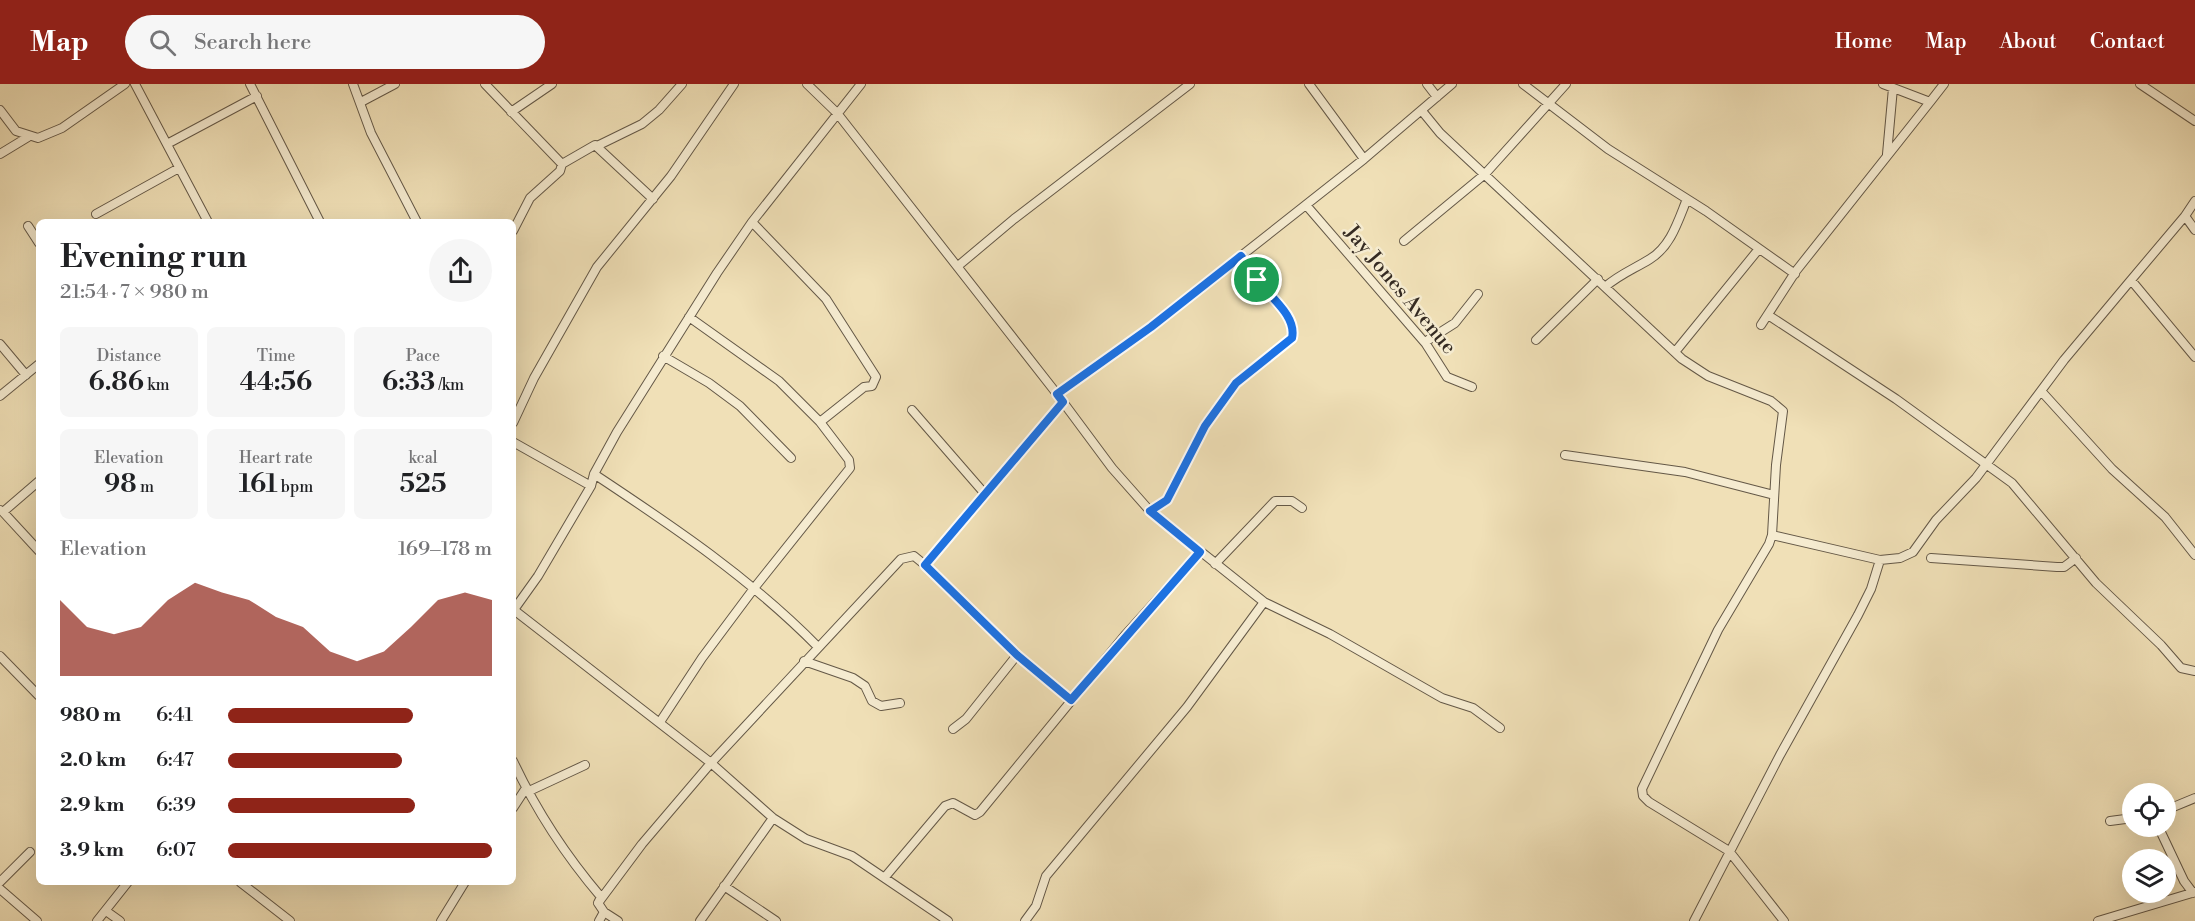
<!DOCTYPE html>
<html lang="en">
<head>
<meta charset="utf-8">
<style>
  :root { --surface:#fff; --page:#f6f6f6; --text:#202124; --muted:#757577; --accent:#8f2418 }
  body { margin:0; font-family:"Libre Bodoni",serif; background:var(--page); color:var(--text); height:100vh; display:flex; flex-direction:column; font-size:22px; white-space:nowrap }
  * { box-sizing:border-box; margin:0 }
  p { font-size:20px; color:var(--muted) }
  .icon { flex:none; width:33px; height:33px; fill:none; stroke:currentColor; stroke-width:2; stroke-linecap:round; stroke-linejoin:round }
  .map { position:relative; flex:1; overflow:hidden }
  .side { position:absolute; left:36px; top:135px; width:480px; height:666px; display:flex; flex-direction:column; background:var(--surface); border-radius:9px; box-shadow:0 6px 24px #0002 }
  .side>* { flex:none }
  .buttons { position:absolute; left:2122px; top:699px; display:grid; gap:12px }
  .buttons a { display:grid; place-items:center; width:54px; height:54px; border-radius:50%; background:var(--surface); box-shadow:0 6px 24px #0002; font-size:30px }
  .pin { position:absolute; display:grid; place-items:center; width:51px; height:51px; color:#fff; margin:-26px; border:3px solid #fff; border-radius:50%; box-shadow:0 2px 6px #0007 }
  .round { display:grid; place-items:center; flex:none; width:63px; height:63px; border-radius:32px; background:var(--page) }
  .overview { display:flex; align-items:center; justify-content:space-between; height:102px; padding:0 24px }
  h1 { font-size:33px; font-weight:600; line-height:45px }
  .stats { display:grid; grid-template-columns:repeat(3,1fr); gap:9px; height:102px; padding:6px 24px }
  .stats div { display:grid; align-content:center; border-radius:9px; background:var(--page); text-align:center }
  .stats b { font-size:26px; font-weight:600 }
  .stats small { font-size:16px; font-weight:400 }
  .stats p { font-size:16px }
  .chart { height:168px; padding:12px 24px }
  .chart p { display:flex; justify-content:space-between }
  .chart svg { width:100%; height:108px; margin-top:6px; fill:var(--accent); opacity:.7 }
  ul { padding:0 24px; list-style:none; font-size:20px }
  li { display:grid; grid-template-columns:96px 72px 1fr; align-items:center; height:45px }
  li i { height:15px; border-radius:8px; background:var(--accent) }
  header { display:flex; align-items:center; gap:36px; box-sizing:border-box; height:84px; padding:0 30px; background:var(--accent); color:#fff }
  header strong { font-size:28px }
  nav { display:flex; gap:33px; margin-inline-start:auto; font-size:21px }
  .search { width:420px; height:54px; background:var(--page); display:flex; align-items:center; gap:15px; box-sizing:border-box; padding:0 21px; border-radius:33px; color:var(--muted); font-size:22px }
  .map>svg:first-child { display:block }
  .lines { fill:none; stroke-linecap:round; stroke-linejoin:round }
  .minor-casing { stroke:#645847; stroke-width:10 }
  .minor { stroke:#f5ebd0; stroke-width:8 }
  .route-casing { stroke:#fff; stroke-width:12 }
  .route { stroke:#1a73e8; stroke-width:8 }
  .labels { text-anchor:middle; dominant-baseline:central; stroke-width:5; stroke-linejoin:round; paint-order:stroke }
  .street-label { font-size:21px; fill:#352b22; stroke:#f5ebd0 }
</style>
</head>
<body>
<header>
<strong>Map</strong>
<div class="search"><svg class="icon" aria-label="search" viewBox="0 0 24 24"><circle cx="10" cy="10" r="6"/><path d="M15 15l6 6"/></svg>Search here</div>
<nav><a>Home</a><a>Map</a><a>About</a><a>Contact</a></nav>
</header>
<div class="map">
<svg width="2195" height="837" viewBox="0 0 2195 837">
  <rect width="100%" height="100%" fill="#f0e0b7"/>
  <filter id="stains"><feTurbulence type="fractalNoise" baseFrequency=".00333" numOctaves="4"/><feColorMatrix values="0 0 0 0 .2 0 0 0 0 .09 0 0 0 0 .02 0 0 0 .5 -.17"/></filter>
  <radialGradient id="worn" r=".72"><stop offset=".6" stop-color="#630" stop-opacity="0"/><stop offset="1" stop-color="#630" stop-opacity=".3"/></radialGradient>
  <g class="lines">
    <defs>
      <path id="minor" d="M135 0 208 138
        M250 0 320 138
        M353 0 371 49 417 138
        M485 0 562 80 560 87 530 114 513 147
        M807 0 837 29 1057 310 1112 384 1150 427 1264 518 1330 550 1442 614 1473 624 1500 644
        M1309 0 1364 75
        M1427 0 1437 13
        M1523 0 1608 65 1706 127 1795 190
        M2140 0 2195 37
        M361 18 395 0
        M1930 18 1944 0
        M0 26 16 47 38 54 62 44 125 0
        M1422 27 1440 49 1682 275 1708 292 1771 317 1783 327 1776 381 1772 451 1769 460 1718 546 1642 705 1643 712 1649 718 1729 767 1784 837
        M511 28 552 0
        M167 60 257 12
        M597 62 642 40 659 26 682 0
        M0 70 28 53
        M1887 70 1893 4
        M562 80 595 61 653 115
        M2195 117 2185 132 2195 146
        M1306 121 1426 260 1447 293 1472 303
        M96 130 179 84
        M2185 132 2131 196 2195 273
        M752 138 826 215 876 293 872 302 864 303 820 338
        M28 142 39 159
        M1404 157 1485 90 1566 0
        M958 182 1014 135 1190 0
        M1605 203C1620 190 1634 185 1650 175 1671 162 1678 137 1687 115
        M1768 231 1896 315 2012 399 2096 499 2161 561 2181 584 2195 587
        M1761 241 1796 187 1930 18 1883 0
        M1536 256 1598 195
        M1425 258 1455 239 1478 210
        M0 260 26 291
        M1675 268 1758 166
        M663 272 709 299 740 322 791 374
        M2042 308 2112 385 2165 433 2195 471
        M1057 310 1151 243 1364 75 1452 0
        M0 312 39 280
        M912 326 985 410
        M513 339 534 294 597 183 671 92 734 0
        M513 358 591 402
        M1565 371 1685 388 1774 411
        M594 390C674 443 750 494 818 563
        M0 426 3 428 39 397
        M1150 427 1167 416 1205 341 1236 299 1292 254C1297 232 1270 213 1258 197 1252 189 1247 180 1241 172
        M3 428 39 467
        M1931 474 2057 483H2064L2076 474
        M1880 476 1900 474 1913 468 1936 436 1976 394 2064 276 2131 196
        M1215 480 1275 417H1292L1302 424
        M925 481 1063 318
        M514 526 711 679 773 734 806 755 852 772 948 837
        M513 527 538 492 591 402 594 390 617 348 717 189 752 138 861 0
        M0 572 39 612
        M804 577 853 594 865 602 872 617 881 622 900 619
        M660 638 702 574 755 503 850 384 849 376 820 338 779 297 689 233
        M953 645 966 635 1017 571
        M513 677C536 726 566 772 601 813L598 819 604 828 599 837
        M527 708 585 681
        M513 724 526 704
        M2166 726 2195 714
        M2110 737 2133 734
        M2158 742 2184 797 2193 809
        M885 793 945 722 953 719 975 731 980 728 1126 550 1200 468
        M0 798 30 768
        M240 798 290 837
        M724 802 776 837
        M0 805 37 837
        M598 819 642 760 711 679 901 475 914 472 925 481 1017 571 1071 616
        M106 827 120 837
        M604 828 618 837
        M97 837 128 798
        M441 837 465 798
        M700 837 773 734
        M1025 837 1036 822 1046 792 1187 623 1264 518
        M1694 837 1780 671 1858 531 1871 505 1880 476 1772 451
        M2098 837 2195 808"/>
    </defs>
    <use href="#minor" class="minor-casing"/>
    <use href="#minor" class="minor"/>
  </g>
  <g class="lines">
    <defs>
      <path id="route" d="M1241 172C1247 180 1252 189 1258 197 1270 213 1297 232 1292 254L1236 299 1205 342 1167 416 1150 427 1200 468 1071 616 1017 571 925 481 1063 318 1057 310 1151 243Z"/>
    </defs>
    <use href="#route" class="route-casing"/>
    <use href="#route" class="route"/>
  </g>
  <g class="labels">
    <g class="street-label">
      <text transform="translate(1400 206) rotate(50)">Jay Jones Avenue</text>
    </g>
  </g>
  <rect width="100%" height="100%" filter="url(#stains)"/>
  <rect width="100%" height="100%" fill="url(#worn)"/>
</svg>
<div class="buttons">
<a><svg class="icon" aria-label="locate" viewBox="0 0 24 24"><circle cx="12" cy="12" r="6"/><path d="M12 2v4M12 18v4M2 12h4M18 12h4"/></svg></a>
<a><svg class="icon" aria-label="layers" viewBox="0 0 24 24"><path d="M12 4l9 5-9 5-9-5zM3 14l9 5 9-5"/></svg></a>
</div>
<div class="pin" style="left:1257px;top:196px;background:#1e9e55"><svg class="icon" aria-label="arrive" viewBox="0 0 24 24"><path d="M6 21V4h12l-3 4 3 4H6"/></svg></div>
<section class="side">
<div class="overview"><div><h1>Evening run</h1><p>21:54 · 7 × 980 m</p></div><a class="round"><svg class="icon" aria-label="share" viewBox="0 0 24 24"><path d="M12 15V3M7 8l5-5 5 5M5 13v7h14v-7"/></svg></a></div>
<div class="stats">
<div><p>Distance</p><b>6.86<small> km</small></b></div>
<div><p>Time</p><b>44:56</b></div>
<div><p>Pace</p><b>6:33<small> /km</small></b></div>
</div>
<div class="stats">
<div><p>Elevation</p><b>98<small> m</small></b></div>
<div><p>Heart rate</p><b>161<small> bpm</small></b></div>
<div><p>kcal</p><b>525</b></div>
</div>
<div class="chart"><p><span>Elevation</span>169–178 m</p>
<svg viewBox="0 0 160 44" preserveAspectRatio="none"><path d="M0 44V13L10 24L20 27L30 24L40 13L50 6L60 10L70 13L80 20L90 24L100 34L110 38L120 34L130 24L140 13L150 10L160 13V44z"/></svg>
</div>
<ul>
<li><b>980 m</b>6:41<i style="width:70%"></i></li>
<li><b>2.0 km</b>6:47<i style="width:66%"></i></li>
<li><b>2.9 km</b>6:39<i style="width:71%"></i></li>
<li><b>3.9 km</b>6:07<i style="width:100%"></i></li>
</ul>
</section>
</div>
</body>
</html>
